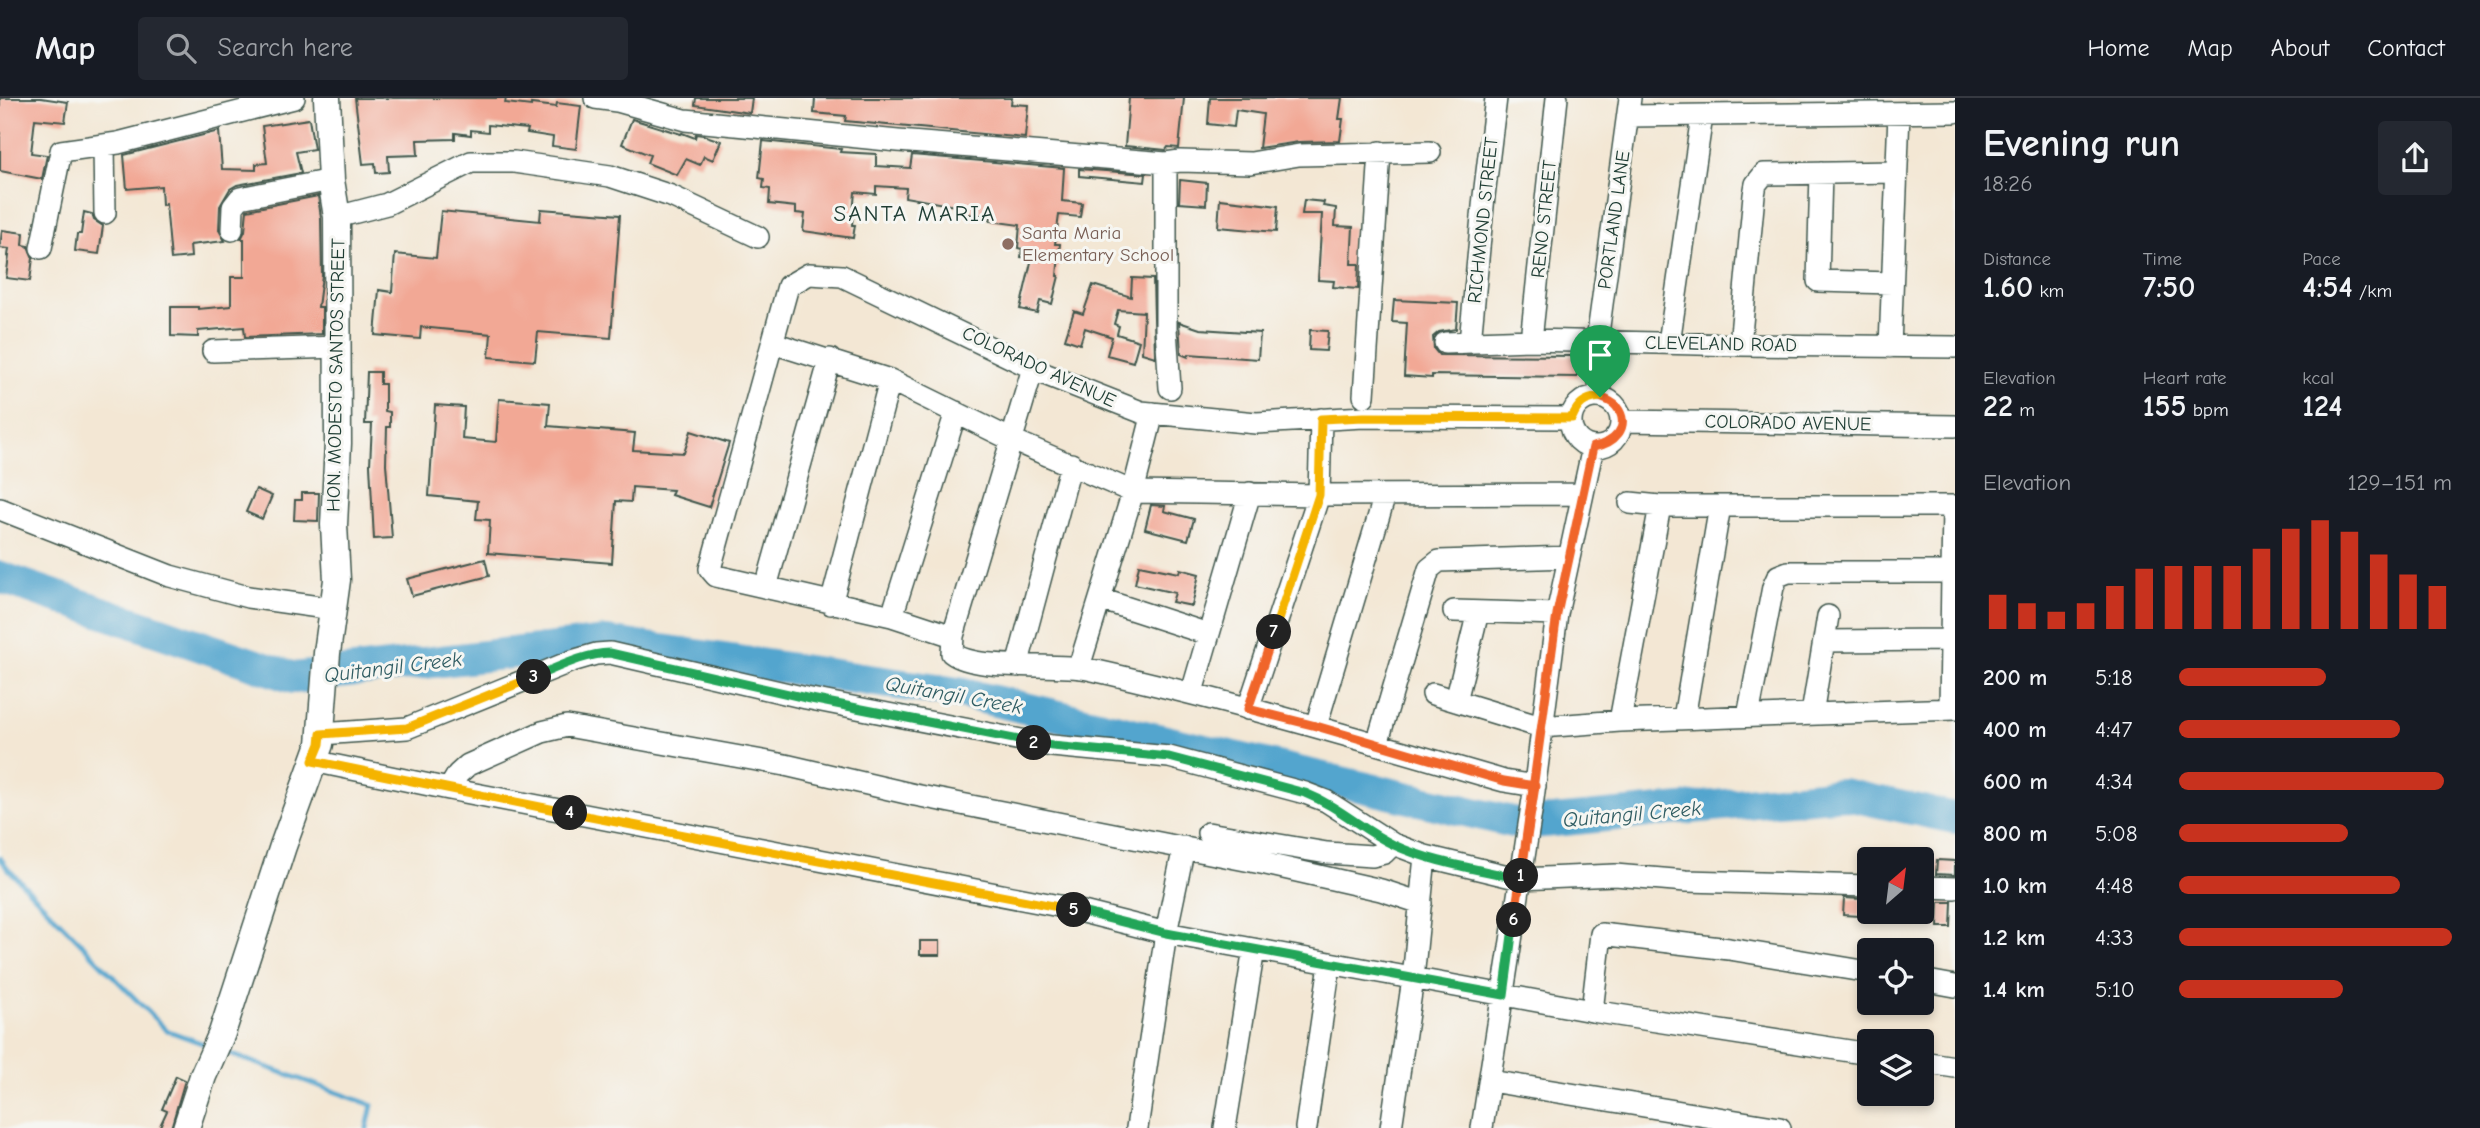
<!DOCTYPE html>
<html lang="en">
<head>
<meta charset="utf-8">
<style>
  :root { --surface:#171b24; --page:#242831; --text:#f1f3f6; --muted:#9ea1a6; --line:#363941; --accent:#c8321e }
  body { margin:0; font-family:"Comic Neue",sans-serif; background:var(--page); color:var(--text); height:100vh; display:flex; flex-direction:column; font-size:26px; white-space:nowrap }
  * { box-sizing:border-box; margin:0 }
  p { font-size:23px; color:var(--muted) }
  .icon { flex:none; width:38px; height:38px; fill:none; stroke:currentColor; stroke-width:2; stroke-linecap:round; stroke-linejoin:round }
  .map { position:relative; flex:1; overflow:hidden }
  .panel { display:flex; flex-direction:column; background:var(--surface); width:525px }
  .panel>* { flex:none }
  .needle { width:46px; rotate:28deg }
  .controls { position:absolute; left:1857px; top:749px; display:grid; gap:14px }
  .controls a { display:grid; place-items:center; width:77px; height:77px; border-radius:7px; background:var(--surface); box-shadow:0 4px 10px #0003; font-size:35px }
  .pin { position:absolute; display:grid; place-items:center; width:60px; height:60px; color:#fff; margin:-72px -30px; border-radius:50% 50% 50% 0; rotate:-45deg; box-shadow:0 0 7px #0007 }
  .pin .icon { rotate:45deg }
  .km { position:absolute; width:35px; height:35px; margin:-18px; border-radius:50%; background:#222; color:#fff; font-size:19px; line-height:35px; text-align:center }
  .round { display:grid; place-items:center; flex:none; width:74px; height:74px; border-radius:7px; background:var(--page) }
  .headline { display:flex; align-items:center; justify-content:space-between; height:119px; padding:0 28px }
  h1 { font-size:38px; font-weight:700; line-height:52px }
  .stats { display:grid; grid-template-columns:repeat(3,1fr); gap:10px; height:119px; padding:7px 28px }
  .stats div { display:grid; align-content:center }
  .stats b { font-size:30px; font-weight:700 }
  .stats small { font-size:19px; font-weight:400 }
  .stats p { font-size:19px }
  .chart { height:196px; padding:14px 28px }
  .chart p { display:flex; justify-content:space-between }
  .chart svg { width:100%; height:126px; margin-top:7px; stroke:var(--accent); stroke-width:6 }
  ul { padding:0 28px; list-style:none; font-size:23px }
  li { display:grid; grid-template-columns:112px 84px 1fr; align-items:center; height:52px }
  li i { height:18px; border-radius:9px; background:var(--accent) }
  header { display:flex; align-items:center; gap:42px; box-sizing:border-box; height:98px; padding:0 35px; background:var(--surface); border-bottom:2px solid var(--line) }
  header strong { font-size:33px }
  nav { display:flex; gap:38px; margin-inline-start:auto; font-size:24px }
  .search { width:490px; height:63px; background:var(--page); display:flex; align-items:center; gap:18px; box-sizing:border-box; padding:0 24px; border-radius:7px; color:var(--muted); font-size:26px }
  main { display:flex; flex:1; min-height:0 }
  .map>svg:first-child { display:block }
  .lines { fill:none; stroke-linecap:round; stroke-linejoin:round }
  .stream { stroke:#53a5ce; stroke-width:5 }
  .river { stroke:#53a5ce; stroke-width:32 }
  .building { fill:#f2a895 }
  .minor-casing { stroke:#3f564c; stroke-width:24 }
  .tertiary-casing { stroke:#3f564c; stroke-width:29 }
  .minor { stroke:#fff; stroke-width:21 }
  .tertiary { stroke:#fff; stroke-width:26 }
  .split-1-casing { stroke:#fff; stroke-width:14 }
  .split-2-casing { stroke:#fff; stroke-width:14 }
  .split-3-casing { stroke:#fff; stroke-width:14 }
  .split-4-casing { stroke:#fff; stroke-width:14 }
  .split-5-casing { stroke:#fff; stroke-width:14 }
  .split-6-casing { stroke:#fff; stroke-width:14 }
  .split-7-casing { stroke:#fff; stroke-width:14 }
  .split-8-casing { stroke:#fff; stroke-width:14 }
  .split-1 { stroke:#f0652b; stroke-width:9 }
  .split-2 { stroke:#22a559; stroke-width:9 }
  .split-3 { stroke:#22a559; stroke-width:9 }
  .split-4 { stroke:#f5b400; stroke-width:9 }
  .split-5 { stroke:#f5b400; stroke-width:9 }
  .split-6 { stroke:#22a559; stroke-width:9 }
  .split-7 { stroke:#f0652b; stroke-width:9 }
  .split-8 { stroke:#f5b400; stroke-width:9 }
  .education-dot { fill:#8d6e63; stroke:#f6f6f2; stroke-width:2.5 }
  .labels { text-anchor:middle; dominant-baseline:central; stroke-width:6; stroke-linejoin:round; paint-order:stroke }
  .street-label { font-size:19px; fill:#1f3d34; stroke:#f6f6f2 }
  .education-label { font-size:19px; fill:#785e54; stroke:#f6f6f2; text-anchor:start }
  .water-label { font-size:21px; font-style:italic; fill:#2f5c62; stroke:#f6f6f2 }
  .quarter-label { font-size:23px; letter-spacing:2px; fill:#1f3d34; stroke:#f6f6f2 }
</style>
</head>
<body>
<header>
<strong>Map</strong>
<div class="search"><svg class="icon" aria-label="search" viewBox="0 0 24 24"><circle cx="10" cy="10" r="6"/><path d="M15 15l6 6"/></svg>Search here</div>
<nav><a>Home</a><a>Map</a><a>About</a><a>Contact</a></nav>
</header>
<main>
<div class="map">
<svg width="1955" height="1030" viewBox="0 0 1955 1030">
  <rect width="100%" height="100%" fill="#f6f6f2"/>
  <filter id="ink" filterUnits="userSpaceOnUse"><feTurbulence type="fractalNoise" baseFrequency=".0143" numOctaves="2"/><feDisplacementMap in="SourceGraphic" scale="14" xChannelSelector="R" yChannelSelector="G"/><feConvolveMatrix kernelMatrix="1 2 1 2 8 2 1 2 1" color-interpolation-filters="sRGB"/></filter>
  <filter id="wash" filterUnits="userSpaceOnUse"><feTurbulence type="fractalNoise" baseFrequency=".00686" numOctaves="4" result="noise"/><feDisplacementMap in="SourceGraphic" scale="28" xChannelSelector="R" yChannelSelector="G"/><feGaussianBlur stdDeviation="1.57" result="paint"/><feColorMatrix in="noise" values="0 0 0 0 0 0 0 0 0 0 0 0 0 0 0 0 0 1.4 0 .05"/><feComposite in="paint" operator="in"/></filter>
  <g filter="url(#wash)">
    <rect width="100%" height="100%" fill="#f3e7d4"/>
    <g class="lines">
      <path class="stream" d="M0 760 10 773 166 932 207 947
        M222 953 372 1007 367 1030"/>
      <path class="river" d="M0 479 294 580 607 544 965 596 1521 726 1842 696 1955 720"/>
    </g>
    <g id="blocks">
      <path class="building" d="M0 0H41L68 4 65 24 35 21 31 55 47 57 42 81 0 73Z
        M355 0H506L505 5 531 8V6L556 9 557 5 581 8 576 51 552 48 553 39 527 35 528 31 488 27V34L471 32V37L455 35V41L417 42 418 57 388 58 389 74 376 75 375 65 363 66Z
        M696 0H752L750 15 695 7Z
        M815 0H1012L1011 6 1028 7 1025 40 845 23 846 18 814 15Z
        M1129 0H1184L1179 50 1168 49 1166 52 1125 48Z
        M1210 0H1342L1339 21H1343L1340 43 1299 44 1259 50 1263 16 1236 12 1234 29 1208 26Z
        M309 21 314 51 296 54 301 75 237 87 230 91 220 108 219 132 225 143 190 147 191 159 171 161 166 106 162 107 161 88 127 91 124 57 219 33 222 71 256 72V66L267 65 262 28Z
        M632 21 681 36 682 35 695 40 696 36 703 37 721 43 713 62 704 58 700 67 686 61 677 77 647 65 650 57 622 46Z
        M763 43 841 51 840 54 876 56V68L910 70 912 57 1064 70 1062 103 1082 105 1080 119 1059 117 1055 146H1060L1057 178H1059L1052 206 1040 203 1037 215 1020 211 1032 160 1021 159 1022 151 1018 150 1020 127 990 123 991 118 966 116V110L905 99 906 90 876 88V96L855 94 852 127H855L853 140 803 133 805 116 796 115V109L769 106 770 91 763 90 764 81 759 80Z
        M1079 71 1146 76 1145 84 1079 78Z
        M1180 82 1207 85 1206 107 1179 105Z
        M318 98 321 120 322 178 318 209H322V236L245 239 244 229 198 233V239L171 238V209H198V211L231 208V179H244V141H241L245 133 247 112Z
        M1220 101 1278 108 1276 134 1218 129Z
        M1304 102 1324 104 1323 108 1336 110 1335 128 1353 129 1351 166H1359L1358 191 1333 189 1334 183 1318 182 1322 116H1302Z
        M541 111 620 117 611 240 538 234 535 263 489 259 491 236 421 229 420 241 375 237 379 192 392 194 395 156 436 160 441 113 540 123Z
        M84 114 92 116 94 122 103 128 99 156 75 153 77 136H81Z
        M2 132 24 135 23 147 28 148 33 160 30 183 6 180 9 158H8L9 151 0 150Z
        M1132 180 1153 181 1155 259 1142 255 1144 214 1118 212 1114 226 1119 228 1117 236 1139 243 1133 264 1107 257 1112 239 1085 230 1080 246 1065 241 1074 213 1083 216 1093 187 1131 199Z
        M1394 202 1458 205 1456 231 1439 234 1433 239 1434 251 1439 257 1577 258V279L1432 277V280L1404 278 1407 225 1392 224Z
        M1179 224 1200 231 1260 235 1258 261 1189 256 1188 259 1181 256Z
        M1310 232 1328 233 1326 253 1309 252Z
        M367 274H380V286H385V313L390 314V329H387L386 366 392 440 374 441 370 367 372 326H365Z
        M499 301 550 305 548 328 635 335 633 352 684 355 691 333 729 345 709 409 671 397 673 392 632 389 631 404 616 403 612 465 488 455 490 422 476 421 478 403 429 398 435 307 464 309 462 341 496 344Z
        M256 391 272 398 262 421 246 414Z
        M302 395H319L318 423 294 422 295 402H302Z
        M1151 407 1165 408 1164 413 1194 421 1188 442 1145 431Z
        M485 461 489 478 412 498 407 481Z
        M1139 467 1179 475 1180 471 1199 476 1192 508 1172 504 1175 495 1135 486Z
        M1937 762 1955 763V777L1936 776Z
        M1844 800 1861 801 1860 818 1843 817Z
        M1939 804H1952L1951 829H1938Z
        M920 843H940V857H920Z
        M176 978 185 982 171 1030H159L167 1013 162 1011Z"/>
    </g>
  </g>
  <g filter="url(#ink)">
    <use href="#blocks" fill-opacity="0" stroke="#3f564c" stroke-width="2"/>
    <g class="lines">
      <defs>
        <path id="minor" d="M595 0 617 3 685 22 898 43 1166 65 1180 63 1251 65 1299 57 1430 54
          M1628 18 1955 14
          M104 47 105 115
          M1166 65V231L1170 290
          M1821 75 1818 183 1892 185
          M337 119 387 106 471 64H514L610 78 671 98 758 139
          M232 132 233 109 240 100 331 82
          M41 150 61 53 118 45 294 0
          M1531 242 1557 0
          M1470 244 1484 98 1496 0
          M773 245 890 282 1010 341 1133 394 1319 397 1581 396
          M1445 245 1531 242 1740 247 1955 249
          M1669 245 1702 18
          M1740 247 1754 97 1756 86 1764 76 1896 74
          M1890 249 1899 15
          M213 253 338 249
          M1033 270 953 538 952 555C977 574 1055 564 1088 571 1228 602 1366 643 1504 683L1535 688
          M1364 298 1380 54
          M1600 299 1597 243 1630 0
          M1571 324a25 25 0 1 1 50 0a25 25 0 1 1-50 0Z
          M1622 323 1955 328
          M1630 405 1660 408
          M0 411 170 478 248 499 333 511
          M766 489 830 261
          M1100 501 1208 536
          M831 506 890 282
          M1454 513 1557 516
          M892 518 956 314
          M953 538 892 518 716 478 710 471 788 188 809 176 842 178 1047 277 1141 314 1256 325 1364 319 1571 320
          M1824 543 1950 542
          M1017 568 1071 366
          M1079 569 1133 394 1153 315
          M1192 594 1250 395
          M1433 596 1541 629 1620 623 1955 611
          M1456 603 1478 514
          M1248 611 1319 397 1321 321
          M1950 611 1953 408
          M1812 616 1828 518
          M1748 618 1773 489 1778 478 1788 474H1952
          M1684 620 1720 408H1955
          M1620 623 1660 408H1720
          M1316 628 1385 397
          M321 636 407 630 572 563 596 556 610 555 806 600 1052 648 1169 659 1305 695 1326 703 1393 746 1425 758 1520 781 1615 777 1686 783 1869 788
          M1377 646 1429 471 1439 463 1569 459
          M313 663 449 691 458 676 468 667 542 634 567 628 785 667 915 697 1266 766 1381 792 1421 805
          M449 691 1059 808 1166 835 1592 913 1869 956
          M1208 735 1327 755 1372 758 1384 755 1393 746
          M1922 789 1955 790
          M1922 882 1955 888
          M1592 913 1601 836 1729 851 1869 874
          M1922 964 1955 969
          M1490 983 1780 1030
          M1137 1030 1166 835 1184 749
          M1225 1030 1254 851
          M1306 1030 1330 866
          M1391 1030 1413 881 1425 758
          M1482 1030 1533 701 1557 516 1593 349"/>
        <path id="tertiary" d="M186 1030 203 978 222 935 283 748 320 646 327 555 337 482 334 427 338 345 337 119 331 82 327 0"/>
      </defs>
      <use href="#minor" class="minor-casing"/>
      <use href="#tertiary" class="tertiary-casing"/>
      <use href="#minor" class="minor"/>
      <use href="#tertiary" class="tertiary"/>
    </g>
  </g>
  <g class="lines" filter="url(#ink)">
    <defs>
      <path id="split-1" d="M1521 778 1557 516 1593 349C1613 346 1633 329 1616 308 1613 304 1605 301 1600 299"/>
      <path id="split-2" d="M1034 645 1052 648 1169 659 1305 695C1340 709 1362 732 1394 747 1433 765 1479 771 1520 781L1521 778"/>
      <path id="split-3" d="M534 579C559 569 583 556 610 555L806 600 1034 645"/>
      <path id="split-4" d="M534 579 407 630 321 636 320 646 313 663 570 715"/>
      <path id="split-5" d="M570 715 1074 812"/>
      <path id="split-6" d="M1074 812 1166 835 1504 897 1514 822"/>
      <path id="split-7" d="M1274 534 1248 611 1316 628 1504 683 1535 688 1514 822"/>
      <path id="split-8" d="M1274 534 1319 397 1321 321 1364 319 1572 320C1578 306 1584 301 1600 299"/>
    </defs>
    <use href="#split-1" class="split-1-casing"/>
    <use href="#split-2" class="split-2-casing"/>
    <use href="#split-3" class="split-3-casing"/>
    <use href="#split-4" class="split-4-casing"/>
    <use href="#split-5" class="split-5-casing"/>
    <use href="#split-6" class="split-6-casing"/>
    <use href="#split-7" class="split-7-casing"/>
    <use href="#split-8" class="split-8-casing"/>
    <use href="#split-1" class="split-1"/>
    <use href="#split-2" class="split-2"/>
    <use href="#split-3" class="split-3"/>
    <use href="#split-4" class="split-4"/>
    <use href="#split-5" class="split-5"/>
    <use href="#split-6" class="split-6"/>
    <use href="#split-7" class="split-7"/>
    <use href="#split-8" class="split-8"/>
  </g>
  <circle class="education-dot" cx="1008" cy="146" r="7"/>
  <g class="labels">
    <g class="street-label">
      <text transform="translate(1544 121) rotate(-84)">RENO STREET</text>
      <text transform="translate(1483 122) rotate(-84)">RICHMOND STREET</text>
      <text transform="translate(1614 122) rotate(-82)">PORTLAND LANE</text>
      <text transform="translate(1721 246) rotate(1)">CLEVELAND ROAD</text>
      <text transform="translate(1039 269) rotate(25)">COLORADO AVENUE</text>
      <text transform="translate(336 277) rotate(-89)">HON. MODESTO SANTOS STREET</text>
      <text transform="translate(1788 325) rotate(1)">COLORADO AVENUE</text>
    </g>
    <g class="education-label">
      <text x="1022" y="135">Santa Maria<tspan x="1022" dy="22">Elementary School</tspan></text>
    </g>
    <g class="water-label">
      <text transform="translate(393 569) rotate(-7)">Quitangil Creek</text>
      <text transform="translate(954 597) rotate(10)">Quitangil Creek</text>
      <text transform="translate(1632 716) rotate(-5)">Quitangil Creek</text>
    </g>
    <g class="quarter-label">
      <text x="915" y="115">SANTA MARIA</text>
    </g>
  </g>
</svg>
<div class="controls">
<a><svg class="needle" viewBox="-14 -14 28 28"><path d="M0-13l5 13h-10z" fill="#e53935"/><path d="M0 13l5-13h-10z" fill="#9ea1a6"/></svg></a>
<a><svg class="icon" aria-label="locate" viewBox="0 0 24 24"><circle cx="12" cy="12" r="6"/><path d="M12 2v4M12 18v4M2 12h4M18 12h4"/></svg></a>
<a><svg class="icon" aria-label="layers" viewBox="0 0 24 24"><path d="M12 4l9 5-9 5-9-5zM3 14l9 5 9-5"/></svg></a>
</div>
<div class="pin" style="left:1600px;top:299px;background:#1e9e55"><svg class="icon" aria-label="arrive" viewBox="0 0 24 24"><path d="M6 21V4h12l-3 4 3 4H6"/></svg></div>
<b class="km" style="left:1521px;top:778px">1</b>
<b class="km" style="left:1034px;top:645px">2</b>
<b class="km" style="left:534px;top:579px">3</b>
<b class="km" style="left:570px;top:715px">4</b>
<b class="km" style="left:1074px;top:812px">5</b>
<b class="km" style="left:1514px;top:822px">6</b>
<b class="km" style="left:1274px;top:534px">7</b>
</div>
<section class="panel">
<div class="headline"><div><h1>Evening run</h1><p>18:26</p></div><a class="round"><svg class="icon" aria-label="share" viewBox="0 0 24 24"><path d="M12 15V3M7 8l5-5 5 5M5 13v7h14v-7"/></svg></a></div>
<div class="stats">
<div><p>Distance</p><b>1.60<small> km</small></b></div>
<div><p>Time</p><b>7:50</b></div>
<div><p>Pace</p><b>4:54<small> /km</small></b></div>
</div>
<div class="stats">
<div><p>Elevation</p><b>22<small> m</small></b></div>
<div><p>Heart rate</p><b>155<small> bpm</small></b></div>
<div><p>kcal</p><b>124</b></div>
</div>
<div class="chart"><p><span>Elevation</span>129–151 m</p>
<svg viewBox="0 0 160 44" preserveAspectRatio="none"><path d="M5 44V32M15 44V35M25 44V38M35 44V35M45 44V29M55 44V23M65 44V22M75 44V22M85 44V22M95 44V16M105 44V9M115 44V6M125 44V10M135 44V18M145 44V25M155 44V29"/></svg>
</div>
<ul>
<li><b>200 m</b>5:18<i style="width:54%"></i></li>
<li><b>400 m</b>4:47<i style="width:81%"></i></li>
<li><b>600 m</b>4:34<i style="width:97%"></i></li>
<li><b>800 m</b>5:08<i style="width:62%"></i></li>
<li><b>1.0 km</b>4:48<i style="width:81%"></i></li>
<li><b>1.2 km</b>4:33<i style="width:100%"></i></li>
<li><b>1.4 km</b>5:10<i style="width:60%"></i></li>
</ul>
</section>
</main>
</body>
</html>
